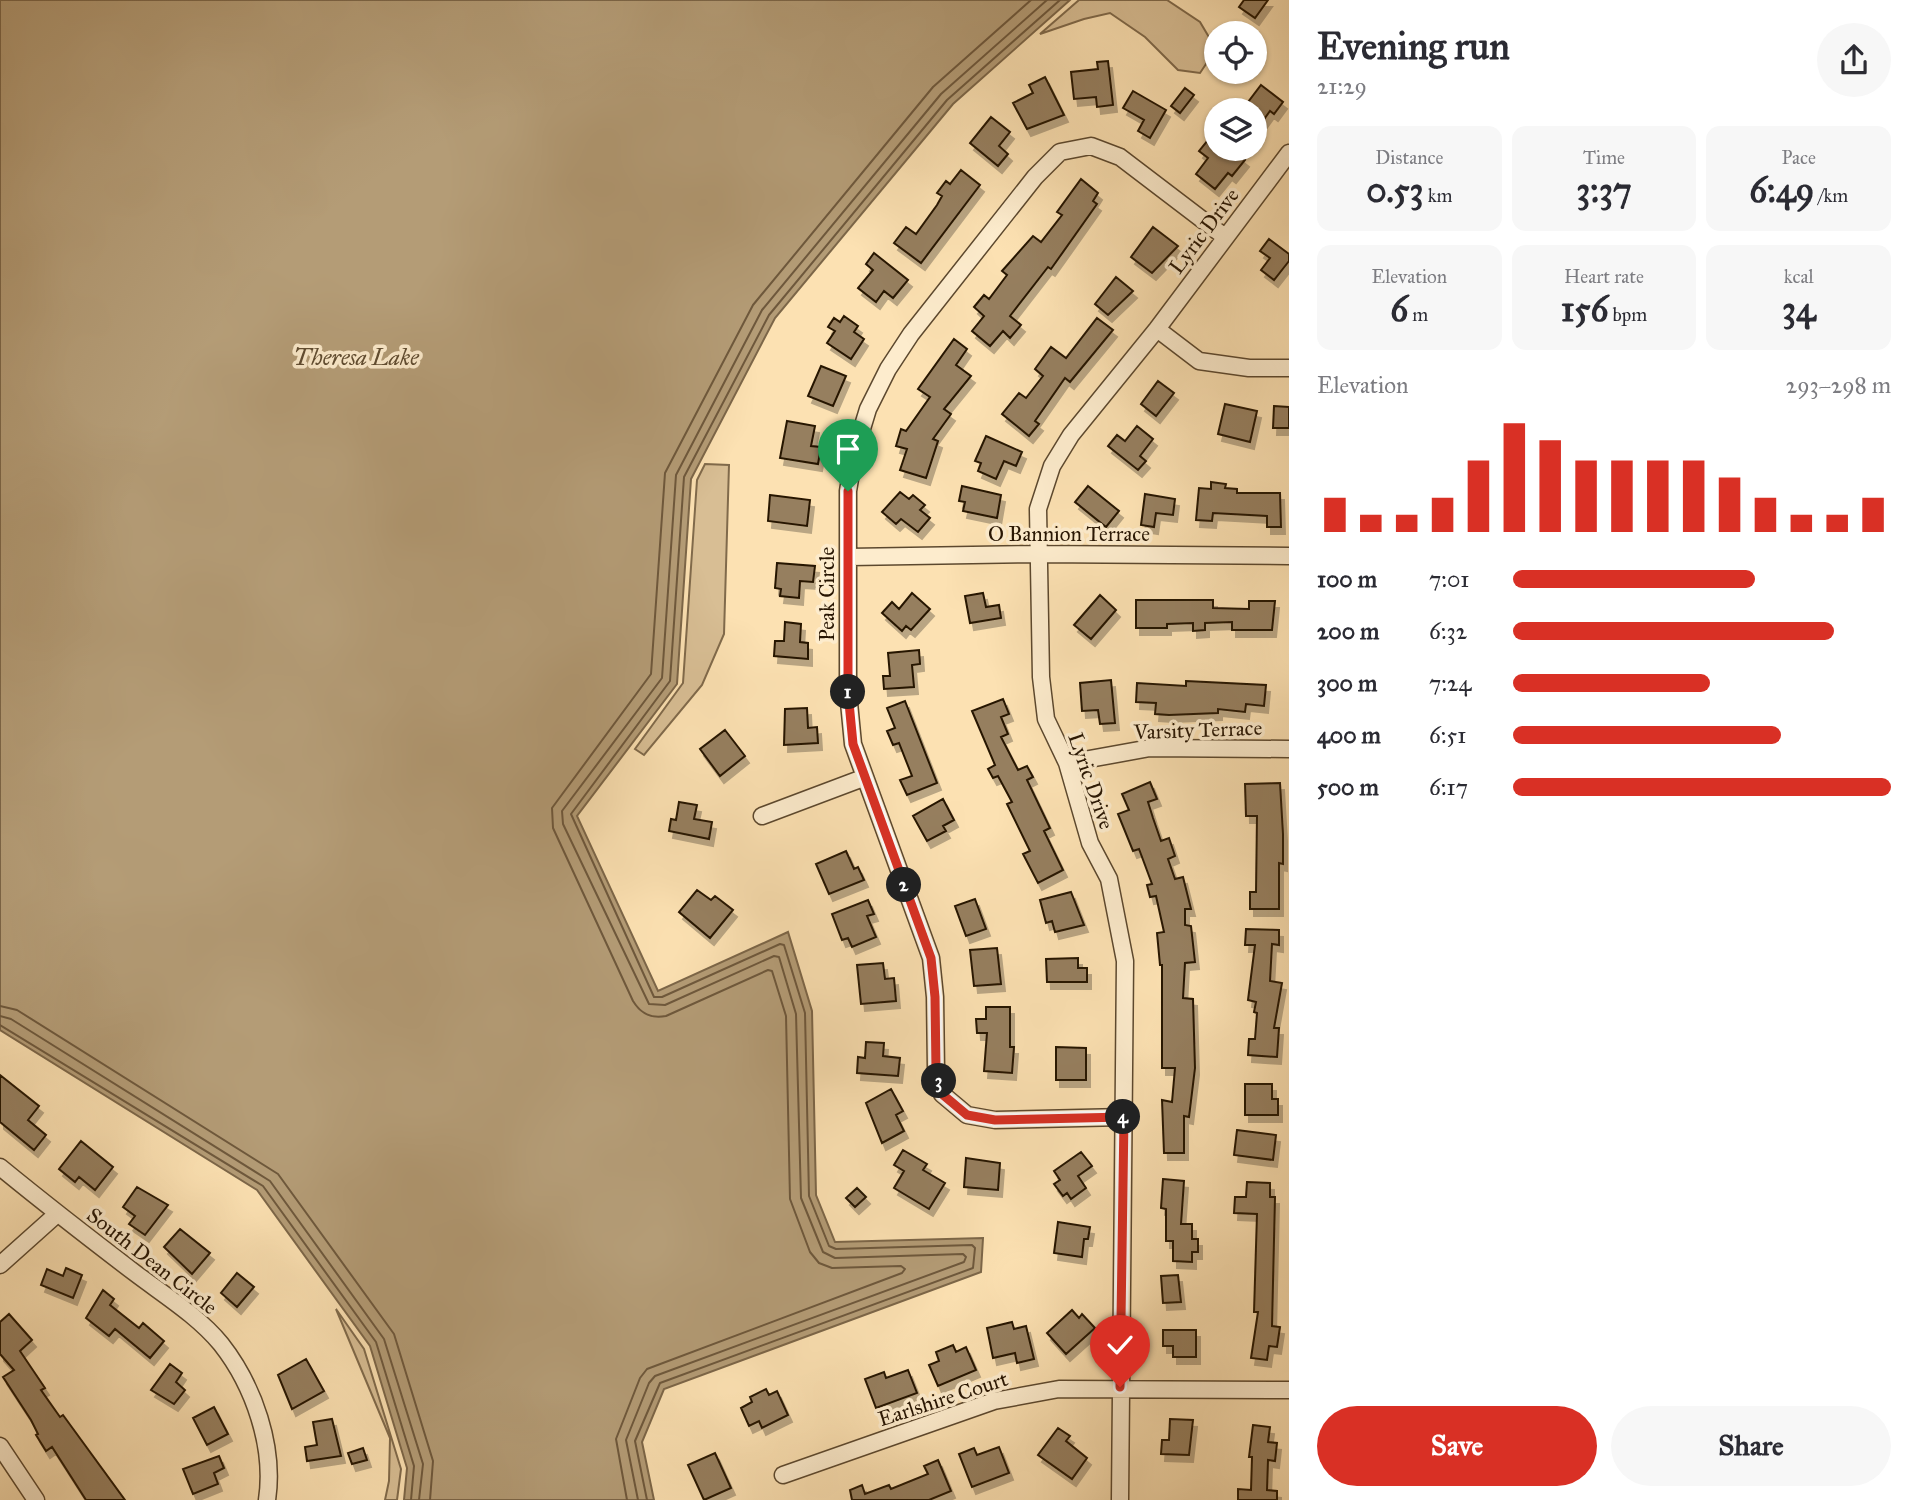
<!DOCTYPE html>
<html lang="en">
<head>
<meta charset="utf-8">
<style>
  :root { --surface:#fff; --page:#f7f7f7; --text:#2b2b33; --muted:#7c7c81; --accent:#d93025 }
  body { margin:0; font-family:"IM FELL Great Primer",serif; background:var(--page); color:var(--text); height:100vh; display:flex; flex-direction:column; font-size:26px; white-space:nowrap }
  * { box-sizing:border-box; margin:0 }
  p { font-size:23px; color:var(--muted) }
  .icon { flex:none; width:38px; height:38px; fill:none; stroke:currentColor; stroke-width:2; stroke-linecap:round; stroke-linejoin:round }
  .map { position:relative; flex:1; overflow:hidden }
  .side { display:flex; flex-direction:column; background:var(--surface); width:630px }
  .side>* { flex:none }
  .fabs { position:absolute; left:1204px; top:21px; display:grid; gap:14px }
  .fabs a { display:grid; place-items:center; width:63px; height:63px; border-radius:50%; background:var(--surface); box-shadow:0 2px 5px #0004; font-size:35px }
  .pin { position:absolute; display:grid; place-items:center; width:60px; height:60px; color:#fff; margin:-72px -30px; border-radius:50% 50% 50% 0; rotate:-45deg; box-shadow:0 0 7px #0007 }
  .pin .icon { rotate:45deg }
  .km { position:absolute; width:35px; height:35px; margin:-18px; border-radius:50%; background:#222; color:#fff; font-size:19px; line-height:35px; text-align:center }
  .round { display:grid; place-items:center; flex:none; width:74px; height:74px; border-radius:37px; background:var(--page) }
  .summary { display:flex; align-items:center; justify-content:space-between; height:119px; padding:0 28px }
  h1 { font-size:38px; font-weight:700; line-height:52px }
  .figures { display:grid; grid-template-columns:repeat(3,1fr); gap:10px; height:119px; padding:7px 28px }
  .figures div { display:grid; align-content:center; border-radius:14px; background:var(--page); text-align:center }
  .figures b { font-size:35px; font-weight:700 }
  .figures small { font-size:19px; font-weight:400 }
  .figures p { font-size:19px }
  .chart { height:196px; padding:14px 28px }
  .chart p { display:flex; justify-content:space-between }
  .chart svg { width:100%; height:126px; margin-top:7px; stroke:var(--accent); stroke-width:6 }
  .primary-button { display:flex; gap:14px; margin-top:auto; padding:14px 28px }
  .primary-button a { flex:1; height:80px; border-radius:42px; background:var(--accent); color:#fff; font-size:28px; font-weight:700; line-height:80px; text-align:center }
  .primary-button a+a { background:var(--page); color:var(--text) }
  ul { padding:0 28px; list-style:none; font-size:23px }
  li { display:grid; grid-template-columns:112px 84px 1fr; align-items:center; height:52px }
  li i { height:18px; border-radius:9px; background:var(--accent) }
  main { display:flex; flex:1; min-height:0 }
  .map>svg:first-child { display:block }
  .green { fill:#d8be94; stroke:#806a4b; stroke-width:2 }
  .water { fill:#b49c76; stroke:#7c6648; stroke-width:2 }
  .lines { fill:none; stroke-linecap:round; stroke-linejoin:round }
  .shore { stroke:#6e583c; stroke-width:2 }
  .building { fill:#967f5e; stroke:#271502; stroke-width:2; filter:url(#shadow) }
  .street-casing { stroke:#5c482e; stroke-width:19 }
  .street { stroke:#fdeccd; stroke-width:16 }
  .route-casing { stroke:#fff; stroke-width:14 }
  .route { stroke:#d93025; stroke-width:9 }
  .labels { text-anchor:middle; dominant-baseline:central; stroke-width:7; stroke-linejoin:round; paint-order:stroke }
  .street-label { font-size:21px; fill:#271502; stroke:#fdeccd }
  .water-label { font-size:23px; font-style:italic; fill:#5f4b30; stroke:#fdeccd }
</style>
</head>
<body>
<main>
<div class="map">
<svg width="1289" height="1500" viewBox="0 0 1289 1500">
  <defs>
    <filter id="shadow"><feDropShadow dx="4" dy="7" stdDeviation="0" flood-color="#0004"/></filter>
  </defs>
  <rect width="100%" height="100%" fill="#fce1b2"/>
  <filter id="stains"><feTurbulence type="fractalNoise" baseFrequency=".00286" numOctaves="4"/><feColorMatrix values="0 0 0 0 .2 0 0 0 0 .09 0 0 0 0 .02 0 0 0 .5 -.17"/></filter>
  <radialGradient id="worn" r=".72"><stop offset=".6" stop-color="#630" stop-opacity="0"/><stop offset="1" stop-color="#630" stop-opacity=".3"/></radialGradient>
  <path class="green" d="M1079 0H1167L1200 22 1216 49 1200 73 1178 70 1145 37 1110 13 1084 19 1040 34Z
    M705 464 729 465 724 634 702 685 644 755 635 749 683 683 697 480Z
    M336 1309 364 1349 401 1469 397 1500H385L389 1481 390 1438Z"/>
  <path class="water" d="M0 0H1070L953 104 775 318 691 479 677 684 577 816 658 991 788 932 812 1011 816 1195 835 1242 983 1238 981 1272 664 1389 642 1442 654 1500H404L407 1468 370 1346 257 1190 0 1030Z"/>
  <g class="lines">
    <path class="shore" d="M0 1006 17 1010 278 1174 394 1334 433 1461 430 1500
      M0 1016 11 1019 270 1181 384 1339 423 1464 419 1500
      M0 1025 263 1186 376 1342 414 1466 411 1500
      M627 1500 616 1439 640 1378 647 1369 902 1273 905 1269 901 1266 832 1268 819 1263 810 1252 790 1199 786 1016 772 971 768 970 666 1016C651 1019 641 1014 633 1001L553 828 552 808 651 674 665 473 753 305 933 87 1031 0
      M638 1500 626 1440 649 1383 655 1376 964 1262 966 1257 963 1254 835 1258 823 1252 801 1198 796 1014 779 957 774 956 665 1005 649 1004 563 824 562 811 662 678 676 475 762 310 941 94 1047 0
      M647 1500 635 1441 660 1383 973 1268 975 1248 972 1245 836 1249 829 1246 809 1196 805 1013 784 945 780 944 662 997H654L571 814 670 681 684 477 769 315 947 100 1060 0"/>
  </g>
  <path class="building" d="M1244 0H1268L1255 18 1239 7Z
    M1108 61 1113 105 1097 107 1096 97 1074 99 1071 72 1098 69 1097 62Z
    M1045 77 1064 115 1027 129 1013 103 1033 93 1029 85Z
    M1261 85 1283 102 1274 114 1270 111 1255 132V110H1242Z
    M1185 88 1194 95 1180 113 1171 106Z
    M1133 91 1166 110 1150 138 1138 131 1144 120 1123 108Z
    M991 117 1010 132 999 146 1008 154 998 166 970 143Z
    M1216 130V149H1231L1245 160 1232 176 1228 173 1215 189 1196 174 1208 158 1199 151Z
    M961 170 980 185 921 263 894 243 906 227 916 234 937 205 942 196 937 193 946 181 950 184Z
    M1081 179 1098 193 1093 201 1097 204 1051 269 1048 267 1010 316 1021 325 1010 338 1003 331 990 346 972 331 984 316 974 307 984 295 989 299 1007 275 1002 271 1033 236 1041 242 1062 215 1057 212Z
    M1153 227 1178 246 1152 273 1131 257Z
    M1269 239 1289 254V261L1274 280 1261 270 1270 258 1260 251Z
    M874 253 908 280 893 298 884 291 876 302 858 288 873 270 866 264Z
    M1116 277 1133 291 1108 315 1095 304Z
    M844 316 858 326 854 332 864 339 851 359 827 343 835 331 828 327 834 318 840 322Z
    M1097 318 1113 330 1070 382 1065 378 1035 421 1039 424 1029 436 1002 414 1019 393 1026 398 1043 376 1035 369 1051 347 1066 358Z
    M954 339 967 349 956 365 971 376 944 409 951 414 933 439 938 441 926 478 900 470 907 449 896 446 901 429 906 431 930 397 918 389Z
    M821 366 846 376 833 406 808 396Z
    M1158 381 1174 393 1156 416 1141 404Z
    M1225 404 1257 411 1250 442 1218 434Z
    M1274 406 1289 407V428H1273Z
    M787 421 815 426 811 446 821 447 818 464 780 458Z
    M1137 426 1153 439 1140 456 1146 461 1138 470 1108 446 1117 435 1125 441Z
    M986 436 1022 452 1016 466 1004 461 996 479 978 471 981 463 975 461Z
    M1211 482 1226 484 1225 488 1237 489V493H1280L1281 527H1267V516L1213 513 1212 521 1196 520 1199 488 1211 489Z
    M962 486 1001 495 997 518 963 511 965 502 959 501Z
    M1088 486 1119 511 1106 527 1075 502Z
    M900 492 909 499 913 495 925 505 920 510 930 518 918 532 901 519 896 524 882 512Z
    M1145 494 1175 499 1173 515 1156 513 1154 527 1141 525Z
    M770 495 810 500 807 526 768 521Z
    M777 563 815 566 813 582 800 581 799 598 780 596 781 589 775 588Z
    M912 593 930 609 911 630 906 626 902 631 882 613 892 602 899 609Z
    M983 593 986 607 999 605 1001 618 970 623 965 596Z
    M1100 595 1116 610 1091 639 1074 625Z
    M1136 600H1213V608L1249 609V601H1275L1272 630H1232V622L1205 623V630L1193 631V623L1167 624V628H1136Z
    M785 622 801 624 800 642 808 643V659L774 656 775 641H784Z
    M919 650 920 664 912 665 914 687 884 689 883 676H890L888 653Z
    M1111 680 1115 723 1100 724 1098 710 1082 711 1080 683Z
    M1186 681 1266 685 1264 706 1246 704 1245 712 1218 709V713L1169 715 1155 714 1156 703 1136 702 1137 683 1186 686Z
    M1003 699 1009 714 1001 717 1008 734 1001 737 1018 770 1027 766 1033 777 1027 780 1050 828 1044 831 1063 870 1038 883 1023 854 1030 851 1007 804 1012 802 998 776 993 778 988 769 995 765 972 711Z
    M905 701 937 783 907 795 900 780 912 776 899 743 893 745 887 731 895 728 887 708Z
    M807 708 808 728 817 727 818 743 784 745 785 709Z
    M725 730 745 756 720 776 700 749Z
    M1150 782 1157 799 1148 802 1153 818 1161 841 1169 838 1175 856 1168 859 1175 879 1183 877 1191 909H1185V925L1191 926 1195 962 1185 963 1183 998 1193 999 1195 1068 1189 1117 1184 1116V1153H1164L1162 1100 1172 1102 1175 1068H1162V965H1160L1157 933 1164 932 1156 896 1150 897 1147 885 1152 884 1139 849 1133 851 1118 814 1129 810 1122 794Z
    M1280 783 1283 834V864L1279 863V909H1250V892H1256L1257 816H1246L1245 784Z
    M943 799 954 820 943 826 946 831 927 841 913 816Z
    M679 802 697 805 694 819 712 822 709 839 669 831 671 819 676 820Z
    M846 851 854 869 858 867 864 880 829 894 816 864Z
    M697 890 711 900 715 896 733 910 710 938 679 912Z
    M1071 892 1084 925 1055 932 1052 921 1046 923 1040 900Z
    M975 899 986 929 966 936 955 906Z
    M868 900 874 914 867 916 876 937 852 947 848 938 842 940 832 914Z
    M1246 929 1279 930V945L1272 944 1270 981 1282 983 1274 1028H1279L1277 1057 1248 1055 1249 1039H1255L1257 1013 1254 1012 1256 1002 1248 1000 1255 945H1245Z
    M997 948 1001 984 974 986 970 950Z
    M1078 958V968H1087V982H1047L1046 959Z
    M883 963 885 979 894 978 896 1001 861 1004 857 965Z
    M986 1007H1010V1047H1014L1012 1073 984 1071 987 1033H977L976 1019H986Z
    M866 1042 884 1043 883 1056 900 1058 898 1076 857 1073 858 1057 865 1058Z
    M1056 1047 1086 1048V1080H1056Z
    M0 1075 39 1106 28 1120 46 1135 34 1150 0 1122Z
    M1245 1084H1272V1099H1278V1115H1245Z
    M891 1089 903 1111 896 1115 904 1131 882 1143 866 1103Z
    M1237 1130 1276 1135 1273 1160 1234 1155Z
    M81 1141 113 1167 95 1190 79 1177 75 1182 59 1169Z
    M903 1150 927 1164 923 1170 945 1183 929 1209 894 1188 904 1171 894 1165Z
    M1081 1152 1092 1166 1078 1176 1086 1188 1071 1199 1067 1193 1063 1196 1054 1184 1060 1180 1054 1171Z
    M966 1158 1000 1163 998 1190 964 1187Z
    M1163 1179 1184 1181 1181 1224H1192V1239H1198V1252H1192V1262L1173 1261V1241H1166V1209L1161 1208Z
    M1247 1182 1270 1183V1197H1275L1272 1326 1280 1327 1277 1347 1269 1346 1267 1360 1251 1358 1258 1312H1254L1257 1214 1234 1213 1235 1197H1246Z
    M137 1187 168 1205 145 1235 129 1224 135 1216 123 1207Z
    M857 1188 866 1197 855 1207 846 1198Z
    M1058 1222 1090 1227 1088 1239H1084L1082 1257 1054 1253Z
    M180 1229 210 1253 192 1274 164 1247Z
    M66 1268 82 1275 73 1298 41 1285 47 1269 63 1276Z
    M237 1273 254 1287 237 1307 221 1293Z
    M1178 1275 1181 1302 1163 1303 1161 1276Z
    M103 1290 114 1299 110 1305 139 1328 143 1323 164 1341 150 1358 115 1329 109 1336 86 1318Z
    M1072 1310 1079 1318 1082 1314 1095 1328 1066 1354 1047 1333Z
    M9 1314 32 1340 20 1351 45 1388 41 1390 60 1417 63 1415 125 1500H86L52 1447 46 1451 36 1435 38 1434 31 1420 3 1377 14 1370 0 1354V1322Z
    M1012 1322 1014 1329 1026 1326 1034 1359 1017 1363 1015 1353 993 1358 987 1328Z
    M1163 1330H1196V1357H1173V1346H1163Z
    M953 1345 956 1352 966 1347 976 1370 938 1386 929 1365 939 1361 936 1352Z
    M306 1359 324 1391 292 1409 278 1375Z
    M170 1364 182 1373 176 1382 185 1390 174 1404 151 1390Z
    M908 1370 917 1393 876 1408 865 1379 884 1372 886 1378Z
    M766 1389 769 1395 777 1391 788 1415 762 1428 759 1421 749 1426 741 1408 752 1402 750 1397Z
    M214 1407 228 1434 207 1445 193 1418Z
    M332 1419 341 1456 307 1461 305 1447 317 1445 313 1422Z
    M1170 1419 1193 1420 1189 1455 1161 1454 1162 1440H1169Z
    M1253 1425 1270 1427 1268 1442 1277 1443 1275 1461 1268 1460 1267 1490 1277 1491V1500H1238V1489L1251 1490 1252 1457H1249Z
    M1058 1428 1070 1436 1066 1441 1087 1458 1072 1479 1038 1455Z
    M999 1447 1009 1473 972 1487 959 1454 974 1448 977 1455Z
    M363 1448 367 1460 352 1464 348 1453Z
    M715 1453 731 1488 704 1500 688 1465Z
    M219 1456 224 1468 214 1473 218 1484 193 1494 183 1469Z
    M938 1460 951 1491 929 1500H852L850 1490 862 1485 865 1494 889 1485 891 1489 928 1474 924 1466Z"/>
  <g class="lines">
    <defs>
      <path id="street" d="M1157 329 1199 361 1249 368H1289
        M849 557 1039 554 1289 556
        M1067 763 1150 748 1289 749
        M762 816 863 778
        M1124 1117 995 1120 967 1115 942 1094 936 1069 935 997 931 958 853 744 848 692V491L854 455 868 409 888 369 911 334 1035 177 1060 152 1091 146 1120 157 1225 237
        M0 1167C44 1203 89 1238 135 1273 164 1295 198 1316 221 1344 254 1386 275 1447 267 1500
        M0 1265 57 1214
        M0 1446 36 1500
        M783 1475 994 1401 1059 1389 1289 1390
        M1120 1500 1125 961 1109 879 1090 843 1067 763 1046 719 1041 677 1038 509 1052 466 1071 435 1157 329 1289 153"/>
    </defs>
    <use href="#street" class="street-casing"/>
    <use href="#street" class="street"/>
  </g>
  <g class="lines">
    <defs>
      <path id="route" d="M848 491V692L853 744 931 958 935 997 936 1069 942 1094 967 1115 995 1120 1124 1117 1120 1387"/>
    </defs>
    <use href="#route" class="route-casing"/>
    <use href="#route" class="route"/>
  </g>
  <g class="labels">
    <g class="street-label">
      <text transform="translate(1204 231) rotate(-53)">Lyric Drive</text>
      <text x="1069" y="534">O Bannion Terrace</text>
      <text transform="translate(827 594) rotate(-90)">Peak Circle</text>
      <text transform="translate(1198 730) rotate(-2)">Varsity Terrace</text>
      <text transform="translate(1091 781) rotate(71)">Lyric Drive</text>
      <text transform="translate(152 1261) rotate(38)">South Dean Circle</text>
      <text transform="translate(943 1399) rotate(-18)">Earlshire Court</text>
    </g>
    <g class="water-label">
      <text x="356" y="357">Theresa Lake</text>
    </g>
  </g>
  <rect width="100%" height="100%" filter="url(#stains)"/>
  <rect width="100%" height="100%" fill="url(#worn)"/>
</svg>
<div class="fabs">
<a><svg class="icon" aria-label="locate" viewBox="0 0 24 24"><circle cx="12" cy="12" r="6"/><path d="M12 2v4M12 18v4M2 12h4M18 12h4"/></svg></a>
<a><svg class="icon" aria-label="layers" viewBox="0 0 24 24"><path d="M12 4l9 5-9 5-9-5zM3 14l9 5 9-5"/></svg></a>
</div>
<div class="pin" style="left:848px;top:491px;background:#1e9e55"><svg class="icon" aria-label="arrive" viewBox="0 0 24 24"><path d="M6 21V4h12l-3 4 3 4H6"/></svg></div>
<div class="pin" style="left:1120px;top:1387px;background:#d93025"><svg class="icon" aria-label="check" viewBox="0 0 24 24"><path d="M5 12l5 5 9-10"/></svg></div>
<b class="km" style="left:848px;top:692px">1</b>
<b class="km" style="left:904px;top:885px">2</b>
<b class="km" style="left:939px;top:1081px">3</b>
<b class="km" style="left:1123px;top:1117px">4</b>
</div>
<section class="side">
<div class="summary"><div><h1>Evening run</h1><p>21:29</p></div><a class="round"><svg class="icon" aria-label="share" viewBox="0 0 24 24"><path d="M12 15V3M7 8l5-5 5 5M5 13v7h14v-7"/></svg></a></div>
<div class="figures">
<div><p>Distance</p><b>0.53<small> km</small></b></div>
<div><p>Time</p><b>3:37</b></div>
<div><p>Pace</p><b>6:49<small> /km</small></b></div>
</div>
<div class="figures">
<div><p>Elevation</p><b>6<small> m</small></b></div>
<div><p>Heart rate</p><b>156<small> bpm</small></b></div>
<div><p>kcal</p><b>34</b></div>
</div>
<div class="chart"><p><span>Elevation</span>293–298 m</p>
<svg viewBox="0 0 160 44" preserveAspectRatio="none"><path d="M5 44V32M15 44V38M25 44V38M35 44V32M45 44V19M55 44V6M65 44V12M75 44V19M85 44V19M95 44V19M105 44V19M115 44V25M125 44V32M135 44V38M145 44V38M155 44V32"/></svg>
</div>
<ul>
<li><b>100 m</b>7:01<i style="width:64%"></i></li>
<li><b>200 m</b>6:32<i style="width:85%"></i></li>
<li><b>300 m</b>7:24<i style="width:52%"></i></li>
<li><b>400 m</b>6:51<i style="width:71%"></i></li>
<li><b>500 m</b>6:17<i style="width:100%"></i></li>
</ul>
<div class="primary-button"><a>Save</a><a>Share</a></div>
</section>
</main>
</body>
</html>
